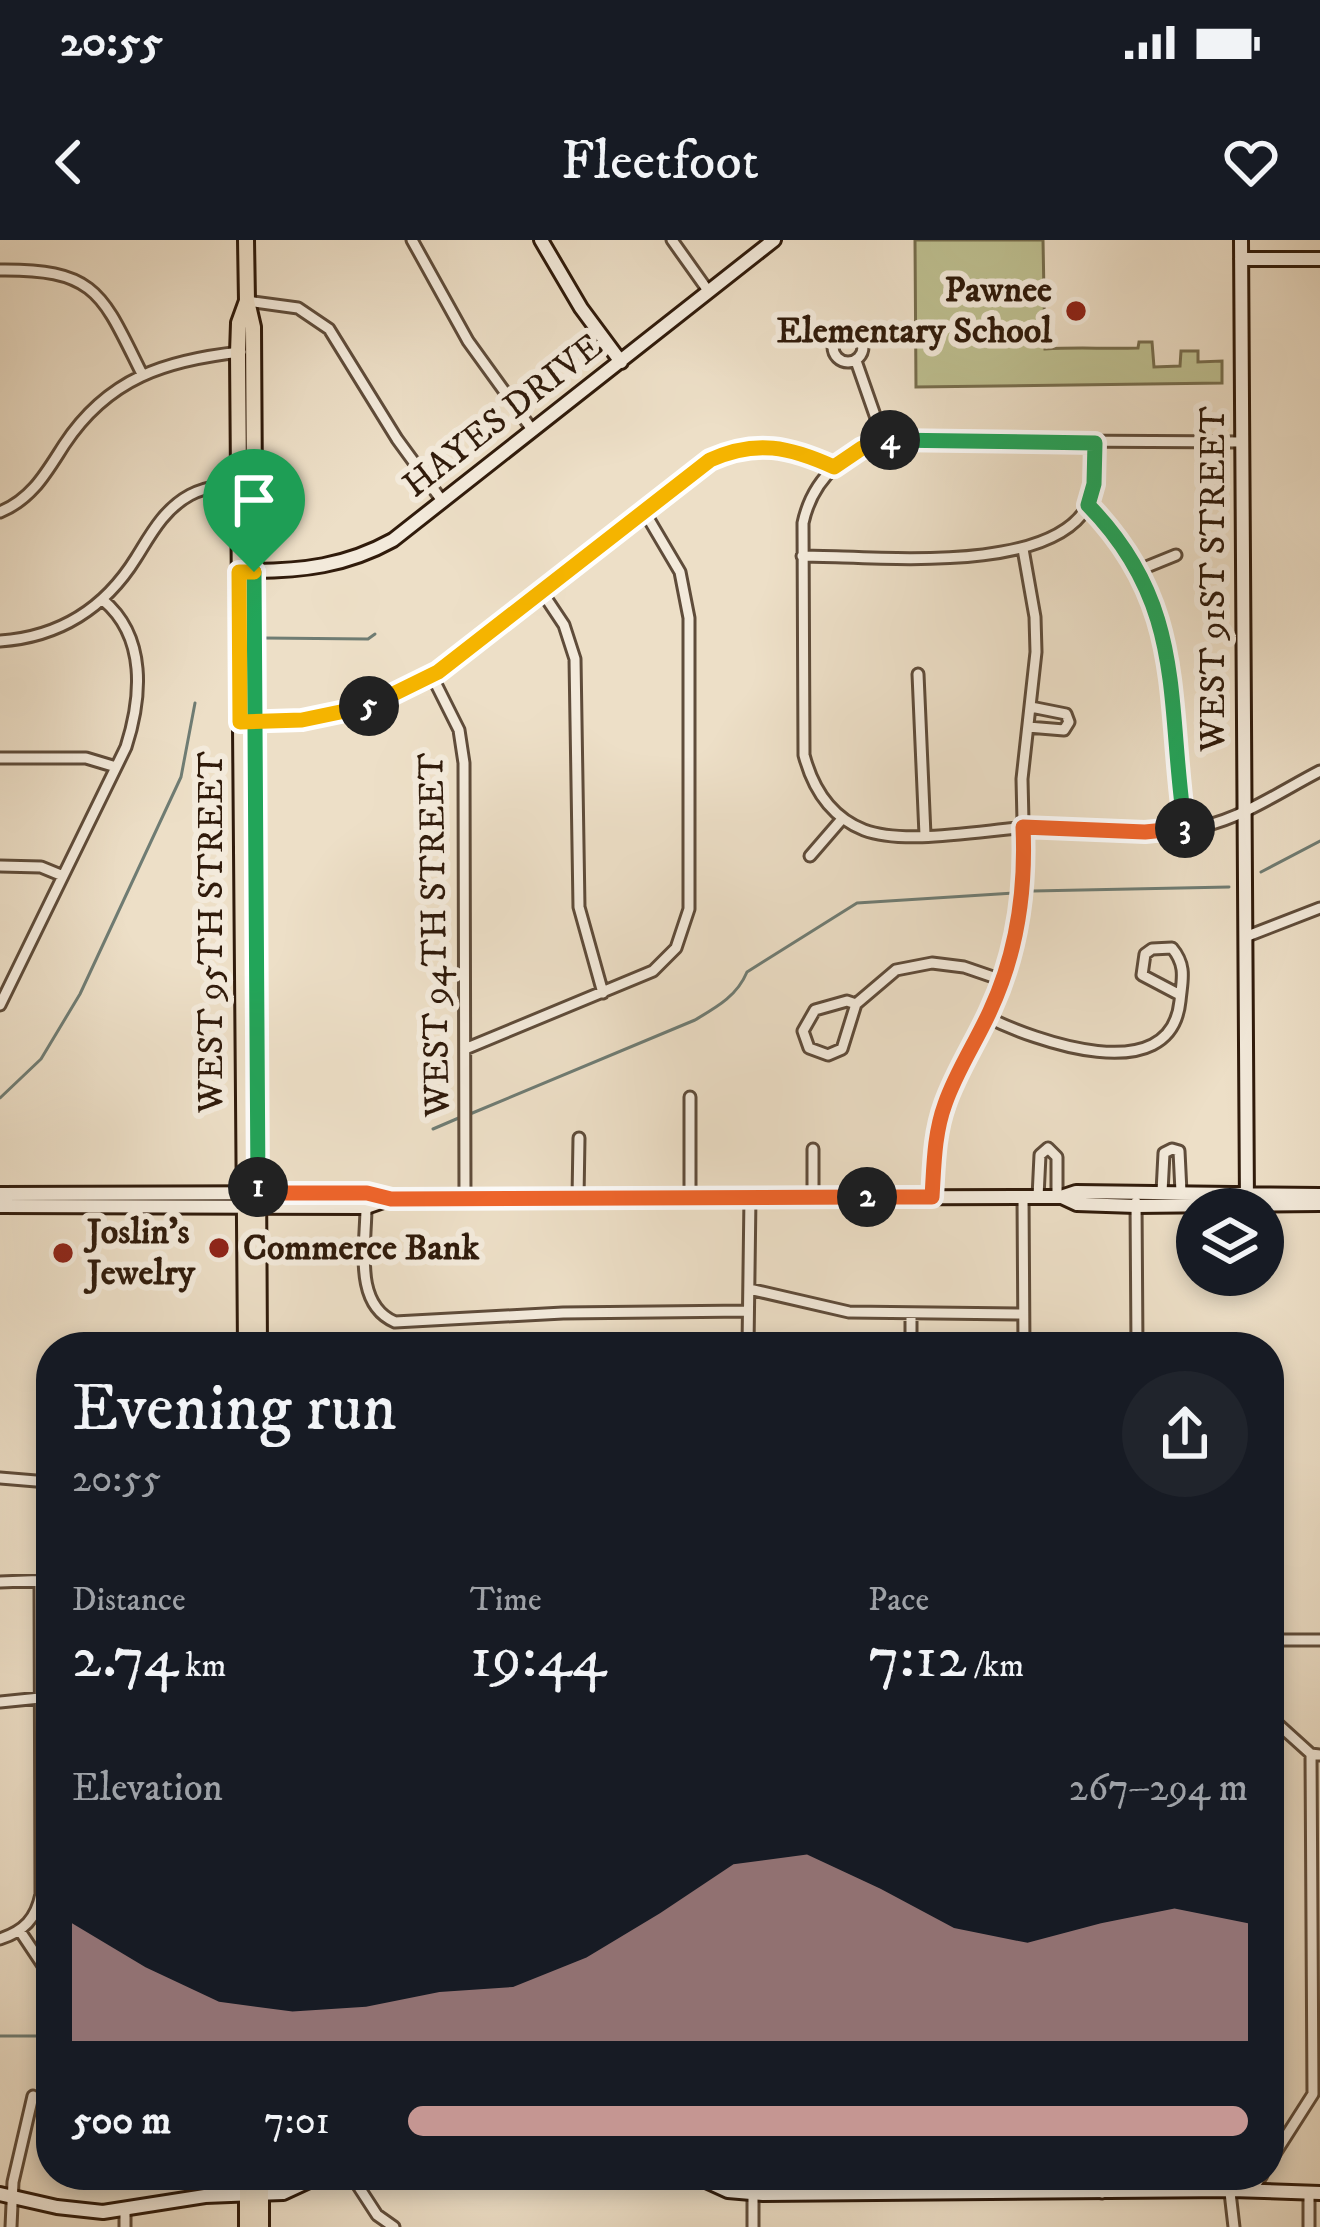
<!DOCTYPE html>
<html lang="en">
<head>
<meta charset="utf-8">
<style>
  :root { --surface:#171b24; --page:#20242c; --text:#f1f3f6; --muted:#9ea1a6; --accent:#c59692 }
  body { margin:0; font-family:"IM FELL DW Pica",serif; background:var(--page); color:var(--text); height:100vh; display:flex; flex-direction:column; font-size:45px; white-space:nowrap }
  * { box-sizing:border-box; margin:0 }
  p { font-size:39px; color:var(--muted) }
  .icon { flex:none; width:66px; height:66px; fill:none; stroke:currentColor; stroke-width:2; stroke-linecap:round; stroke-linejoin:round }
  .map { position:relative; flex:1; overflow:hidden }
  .sheet { position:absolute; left:36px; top:1092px; width:1248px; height:858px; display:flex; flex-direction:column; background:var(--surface); border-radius:48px; box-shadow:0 6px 18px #0003 }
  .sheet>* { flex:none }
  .tools { position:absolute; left:1176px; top:948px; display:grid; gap:24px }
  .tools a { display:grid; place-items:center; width:108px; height:108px; border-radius:50%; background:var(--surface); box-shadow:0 6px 18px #0003; font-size:60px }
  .pin { position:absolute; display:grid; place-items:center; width:102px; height:102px; color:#fff; margin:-123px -51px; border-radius:50% 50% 50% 0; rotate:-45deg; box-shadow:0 0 12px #0007 }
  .pin .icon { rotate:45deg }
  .km { position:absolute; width:60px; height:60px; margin:-30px; border-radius:50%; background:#222; color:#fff; font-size:33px; line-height:60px; text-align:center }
  .round { display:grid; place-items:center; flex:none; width:126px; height:126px; border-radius:63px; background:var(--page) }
  .headline { display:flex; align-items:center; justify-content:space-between; height:204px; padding:0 36px }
  h1 { font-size:66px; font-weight:600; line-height:90px }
  .figures { display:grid; grid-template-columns:repeat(3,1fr); gap:18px; height:204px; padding:12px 36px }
  .figures div { display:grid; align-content:center }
  .figures b { font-size:60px; font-weight:600 }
  .figures small { font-size:33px; font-weight:400 }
  .figures p { font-size:33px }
  .chart { height:336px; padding:24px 36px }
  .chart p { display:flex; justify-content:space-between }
  .chart svg { width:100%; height:216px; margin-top:12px; fill:var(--accent); opacity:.7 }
  ul { padding:0 36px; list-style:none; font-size:39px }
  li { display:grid; grid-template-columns:192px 144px 1fr; align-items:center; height:90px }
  li i { height:30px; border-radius:15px; background:var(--accent) }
  .status { display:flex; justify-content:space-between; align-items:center; height:84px; padding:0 60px; background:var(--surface); direction:ltr }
  .status svg { height:33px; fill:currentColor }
  header { display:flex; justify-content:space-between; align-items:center; height:156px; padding:0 36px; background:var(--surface); font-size:54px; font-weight:600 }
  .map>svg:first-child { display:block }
  .green { fill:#bec091; stroke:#776e4e; stroke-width:3 }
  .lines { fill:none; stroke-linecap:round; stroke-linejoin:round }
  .stream { stroke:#6f7c73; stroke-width:3 }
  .street-casing { stroke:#5f4c3a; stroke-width:15 }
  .secondary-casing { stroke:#301b0b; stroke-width:18 }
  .primary-casing { stroke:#301b0b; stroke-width:20 }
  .street { stroke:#f3eadb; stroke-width:9 }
  .secondary { stroke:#f3eadb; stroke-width:12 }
  .primary { stroke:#eddfc7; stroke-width:14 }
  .split-1-casing { stroke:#fff; stroke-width:24 }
  .split-2-casing { stroke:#fff; stroke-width:24 }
  .split-3-casing { stroke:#fff; stroke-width:24 }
  .split-4-casing { stroke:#fff; stroke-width:24 }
  .split-5-casing { stroke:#fff; stroke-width:24 }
  .split-6-casing { stroke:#fff; stroke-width:24 }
  .split-1 { stroke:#22a559; stroke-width:15 }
  .split-2 { stroke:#f0652b; stroke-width:15 }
  .split-3 { stroke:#f0652b; stroke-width:15 }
  .split-4 { stroke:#22a559; stroke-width:15 }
  .split-5 { stroke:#f5b400; stroke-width:15 }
  .split-6 { stroke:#f5b400; stroke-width:15 }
  .poi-dot { fill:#8f2418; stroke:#f3eadb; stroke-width:4.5 }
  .labels { text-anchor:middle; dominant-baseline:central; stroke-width:12; stroke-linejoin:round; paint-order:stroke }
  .poi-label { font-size:36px; font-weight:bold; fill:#301b0b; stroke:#f3eadb; text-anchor:start }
  .street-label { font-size:36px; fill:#301b0b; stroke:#f3eadb }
</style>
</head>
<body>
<div class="status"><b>20:55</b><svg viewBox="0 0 49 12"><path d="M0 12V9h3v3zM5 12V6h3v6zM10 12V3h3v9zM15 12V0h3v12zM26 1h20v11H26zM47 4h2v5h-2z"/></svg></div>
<header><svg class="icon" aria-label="back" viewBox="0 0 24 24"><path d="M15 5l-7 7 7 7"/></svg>Fleetfoot<svg class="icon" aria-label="heart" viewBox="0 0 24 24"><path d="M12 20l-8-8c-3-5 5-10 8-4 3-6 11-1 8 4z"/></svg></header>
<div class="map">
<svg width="1320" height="1987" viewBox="0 0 1320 1987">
  <rect width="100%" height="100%" fill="#eddfc7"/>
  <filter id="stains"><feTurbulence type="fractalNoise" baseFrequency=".00167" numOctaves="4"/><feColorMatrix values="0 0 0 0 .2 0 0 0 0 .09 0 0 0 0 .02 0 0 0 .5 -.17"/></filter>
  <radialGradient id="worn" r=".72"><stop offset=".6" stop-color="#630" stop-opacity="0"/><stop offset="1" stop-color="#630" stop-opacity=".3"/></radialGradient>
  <path class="green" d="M915 0H1043L1045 109C1076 107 1104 109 1138 108L1139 102H1152L1154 127 1180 126 1181 111H1198V122L1222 121V143L916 147Z"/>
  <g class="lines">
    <path class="stream" d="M264 398 368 399 375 394
      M1261 632 1320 601
      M1033 651 1229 647
      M0 858 41 819 80 754 181 537 195 463
      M470 874 695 780C717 767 737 756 747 732L857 663 1014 653
      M433 889 461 877
      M0 1796H51"/>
    <defs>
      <path id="street" d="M412 0 468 101 533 191
        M672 0 709 52
        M0 30C97 29 102 54 142 134
        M247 61 298 68 329 89 397 199 443 262
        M833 107a15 15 0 1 1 30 0a15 15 0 1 1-30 0Z
        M856 121 884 201
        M1242 202 896 200C849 205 813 237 803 283L804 515C813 549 831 577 864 590 909 607 997 587 1048 586 1100 586 1152 598 1204 586 1244 577 1283 550 1320 531
        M1089 265C1188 367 1166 461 1186 590
        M0 272C32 259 46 233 64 205 108 138 166 120 241 112
        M802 316C872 316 1047 336 1087 267 1097 249 1095 224 1095 203
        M1139 330 1176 315
        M542 352 564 385 575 419 579 667 603 753
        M0 401C59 397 105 368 136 318 151 294 164 269 190 255 209 245 231 244 253 243
        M918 434 925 595
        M432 436 459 490 464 523 465 959
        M250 481C311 480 365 474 419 444L691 235C743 197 778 200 834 227
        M1028 487 1064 490 1069 482 1066 474 1031 467
        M0 518H86L116 527
        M810 616 842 579
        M0 626 41 627 63 636
        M1245 697 1320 668
        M856 764 847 761 815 770 803 791 809 808 828 815 842 809 856 764 896 730 932 723 964 727 1002 740
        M0 765 126 507C142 457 147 397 103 360
        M987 777C1033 800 1171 851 1180 761 1182 740 1187 726 1172 708L1152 709 1145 714 1142 735 1180 755
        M465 809 653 731 676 708 689 669V378L680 332 644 271
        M690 857V958
        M813 909V956
        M1162 952 1164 913 1172 909 1179 911 1181 952
        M932 957 934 913 945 864 996 757 1020 671 1024 624 1022 539 1036 412 1035 377 1023 309
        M1023 957 1024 1107
        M1038 957 1040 915 1048 908 1057 917V957
        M578 958 579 898
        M1136 962 1137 1107
        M366 967C366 1005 353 1064 395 1082L563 1073 747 1071
        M749 1049 849 1072 1023 1074
        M911 1074V1107
        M748 1107 750 957
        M0 1238 48 1242
        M0 1342 51 1340
        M1269 1400H1320
        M0 1462 40 1458
        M1269 1476 1311 1514 1320 1515
        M20 1691 44 1727
        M0 1699C24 1691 36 1679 41 1654L40 1340
        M1269 1923 1313 1854 1311 1514
        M351 1935 377 1975 394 1987
        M868 1935 871 1954
        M983 1935 987 1953
        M1098 1935 1102 1953
        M1228 1935 1234 1987
        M1252 1950 1262 1935
        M1309 1953V1987
        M125 1970V1987
        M11 1987 13 1942 33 1856
        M753 1987V1935"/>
      <path id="secondary" d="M541 0 581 68 621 122
        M1241 0 1247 965
        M1241 19H1320
        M249 331C302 331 346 326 393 300L774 0
        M0 954 367 953 391 959 1023 957H1061L1076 952 1320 955
        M1062 957 1077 964 1136 966 1320 964
        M0 966 366 967 389 959
        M693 1935 728 1951 763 1954 1232 1950 1320 1953
        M0 1954 57 1967 103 1972 205 1956 283 1953 322 1935"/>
      <path id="primary" d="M246 0 247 61 253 87 259 1107
        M246 1107 238 113 239 83 247 61
        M247 1935V1987
        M261 1987V1935"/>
    </defs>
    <use href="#street" class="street-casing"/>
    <use href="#secondary" class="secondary-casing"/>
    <use href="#primary" class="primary-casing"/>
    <use href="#street" class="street"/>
    <use href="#secondary" class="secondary"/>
    <use href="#primary" class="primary"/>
  </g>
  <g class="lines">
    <defs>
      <path id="split-1" d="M254 332 258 947"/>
      <path id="split-2" d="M258 947V953H367L391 959 867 957"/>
      <path id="split-3" d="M867 957H932C934 926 934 894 945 864 956 832 976 802 990 771 1017 713 1026 651 1023 587L1145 592 1185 588"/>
      <path id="split-4" d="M890 200 1095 203 1094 244 1088 265C1187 366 1166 461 1185 588"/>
      <path id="split-5" d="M369 466 438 432 710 220C756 199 790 207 834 227L862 208 890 200"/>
      <path id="split-6" d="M254 332H239L240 482 302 480 369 466"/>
    </defs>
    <use href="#split-1" class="split-1-casing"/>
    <use href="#split-2" class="split-2-casing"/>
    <use href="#split-3" class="split-3-casing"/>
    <use href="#split-4" class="split-4-casing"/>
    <use href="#split-5" class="split-5-casing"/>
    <use href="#split-6" class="split-6-casing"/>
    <use href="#split-1" class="split-1"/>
    <use href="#split-2" class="split-2"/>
    <use href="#split-3" class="split-3"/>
    <use href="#split-4" class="split-4"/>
    <use href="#split-5" class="split-5"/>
    <use href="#split-6" class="split-6"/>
  </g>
  <g class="poi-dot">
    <circle cx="1076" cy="71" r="12"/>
    <circle cx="219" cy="1008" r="12"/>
    <circle cx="63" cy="1013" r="12"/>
  </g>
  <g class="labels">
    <g class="poi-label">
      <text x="1052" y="50" text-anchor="end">Pawnee<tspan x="1052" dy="41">Elementary School</tspan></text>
      <text x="87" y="992">Joslin's<tspan x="87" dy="41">Jewelry</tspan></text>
      <text x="243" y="1008">Commerce Bank</text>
    </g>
    <g class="street-label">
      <text transform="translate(503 176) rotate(-38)">HAYES DRIVE</text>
      <text transform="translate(1213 339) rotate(-90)">WEST 91ST STREET</text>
      <text transform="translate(211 692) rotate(-90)">WEST 95TH STREET</text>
      <text transform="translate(435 695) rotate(-91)">WEST 94TH STREET</text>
    </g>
  </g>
  <rect width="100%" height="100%" filter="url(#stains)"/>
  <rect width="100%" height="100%" fill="url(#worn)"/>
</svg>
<div class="tools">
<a><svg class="icon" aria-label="layers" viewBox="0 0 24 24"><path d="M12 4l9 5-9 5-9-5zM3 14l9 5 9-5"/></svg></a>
</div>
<div class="pin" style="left:254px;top:332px;background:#1e9e55"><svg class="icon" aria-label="arrive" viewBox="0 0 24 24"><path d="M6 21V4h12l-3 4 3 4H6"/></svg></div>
<b class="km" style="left:258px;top:947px">1</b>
<b class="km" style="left:867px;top:957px">2</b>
<b class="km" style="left:1185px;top:588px">3</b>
<b class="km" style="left:890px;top:200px">4</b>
<b class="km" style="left:369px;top:466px">5</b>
<section class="sheet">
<div class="headline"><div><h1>Evening run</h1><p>20:55</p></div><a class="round"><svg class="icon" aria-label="share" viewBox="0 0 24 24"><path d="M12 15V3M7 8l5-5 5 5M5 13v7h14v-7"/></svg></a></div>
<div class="figures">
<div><p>Distance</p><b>2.74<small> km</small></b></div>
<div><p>Time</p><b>19:44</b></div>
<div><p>Pace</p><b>7:12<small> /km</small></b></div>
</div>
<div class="chart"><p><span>Elevation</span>267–294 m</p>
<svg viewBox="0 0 160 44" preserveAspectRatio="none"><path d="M0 44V20L10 29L20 36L30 38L40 37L50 34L60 33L70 27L80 18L90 8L100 6L110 13L120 21L130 24L140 20L150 17L160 20V44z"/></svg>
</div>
<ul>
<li><b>500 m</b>7:01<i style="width:100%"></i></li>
</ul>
</section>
</div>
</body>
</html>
